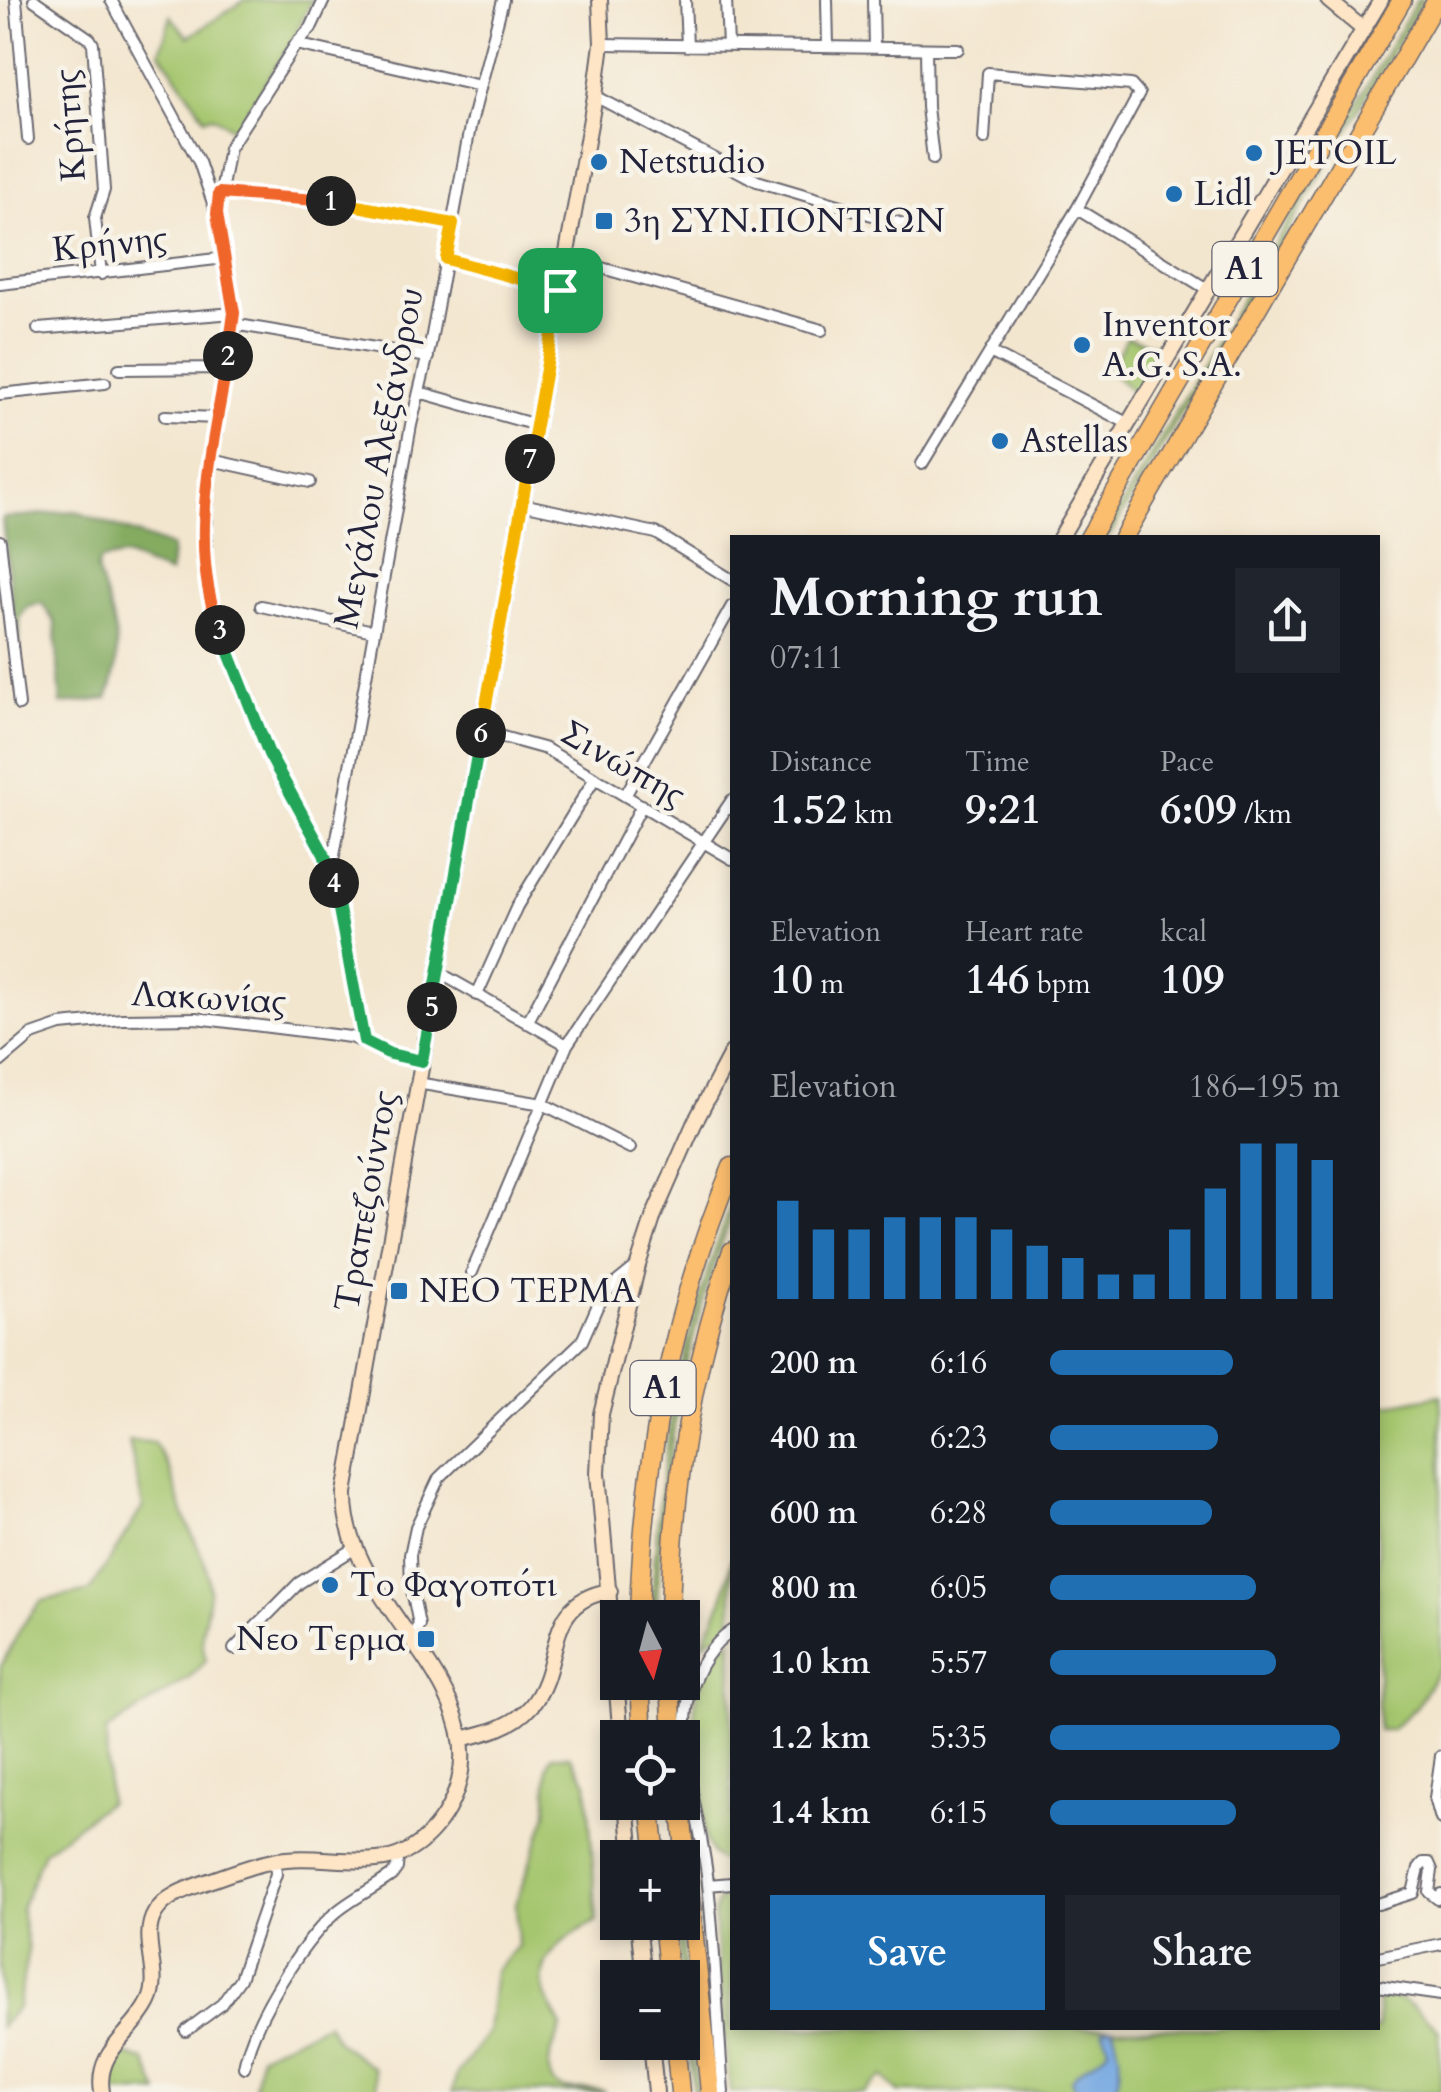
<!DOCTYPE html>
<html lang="en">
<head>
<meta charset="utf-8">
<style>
  :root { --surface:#171b24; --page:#20242c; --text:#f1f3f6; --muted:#9ea1a6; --accent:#1f6fb2 }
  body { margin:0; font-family:Cardo,serif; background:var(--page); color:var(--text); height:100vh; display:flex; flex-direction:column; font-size:38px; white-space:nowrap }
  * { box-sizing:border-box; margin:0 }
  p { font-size:32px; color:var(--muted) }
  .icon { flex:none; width:55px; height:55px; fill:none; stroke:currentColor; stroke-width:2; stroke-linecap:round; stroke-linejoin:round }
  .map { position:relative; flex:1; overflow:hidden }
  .panel { position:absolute; left:730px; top:535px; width:650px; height:1495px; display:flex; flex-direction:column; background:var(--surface); border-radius:0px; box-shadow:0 5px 15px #0003 }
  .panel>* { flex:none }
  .needle { width:65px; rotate:174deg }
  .buttons { position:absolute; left:600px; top:1600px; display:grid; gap:20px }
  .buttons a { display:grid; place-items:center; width:100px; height:100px; border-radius:0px; background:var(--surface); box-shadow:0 5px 15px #0003; font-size:50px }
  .pin { position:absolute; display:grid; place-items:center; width:85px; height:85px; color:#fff; margin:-42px; border-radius:20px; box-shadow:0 5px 15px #0006 }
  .km { position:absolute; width:50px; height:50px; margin:-25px; border-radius:50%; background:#222; color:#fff; font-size:28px; line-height:50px; text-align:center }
  .round { display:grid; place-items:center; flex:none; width:105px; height:105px; border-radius:0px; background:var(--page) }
  .summary { display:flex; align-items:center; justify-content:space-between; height:170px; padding:0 40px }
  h1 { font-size:55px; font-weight:700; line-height:75px }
  .metrics { display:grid; grid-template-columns:repeat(3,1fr); gap:15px; height:170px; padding:10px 40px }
  .metrics div { display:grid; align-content:center }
  .metrics b { font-size:42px; font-weight:700 }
  .metrics small { font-size:28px; font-weight:400 }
  .metrics p { font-size:28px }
  .chart { height:280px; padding:20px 40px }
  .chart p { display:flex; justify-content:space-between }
  .chart svg { width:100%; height:180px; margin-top:10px; stroke:var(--accent); stroke-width:6 }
  .button { display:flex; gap:20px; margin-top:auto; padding:20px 40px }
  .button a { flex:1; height:115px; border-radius:0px; background:var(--accent); color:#fff; font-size:40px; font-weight:700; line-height:115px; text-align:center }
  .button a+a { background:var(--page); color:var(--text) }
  ul { padding:0 40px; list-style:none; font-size:32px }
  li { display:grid; grid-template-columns:160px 120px 1fr; align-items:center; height:75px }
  li i { height:25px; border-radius:12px; background:var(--accent) }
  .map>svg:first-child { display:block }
  .green { fill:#a5c66e; stroke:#647454; stroke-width:2.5 }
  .forest { fill:#84ab61; stroke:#53664e; stroke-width:2.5 }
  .water { fill:#76a8e1; stroke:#4c658e; stroke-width:2.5 }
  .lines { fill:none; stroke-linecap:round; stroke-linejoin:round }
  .street-casing { stroke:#6b676f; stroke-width:14 }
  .secondary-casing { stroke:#6b676f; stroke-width:18 }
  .highway-casing { stroke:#6b676f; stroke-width:21 }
  .street { stroke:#fff; stroke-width:10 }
  .secondary { stroke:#fde5c5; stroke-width:14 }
  .highway { stroke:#fbbd6e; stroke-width:18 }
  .split-1-casing { stroke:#fff; stroke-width:20 }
  .split-2-casing { stroke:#fff; stroke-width:20 }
  .split-3-casing { stroke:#fff; stroke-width:20 }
  .split-4-casing { stroke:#fff; stroke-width:20 }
  .split-5-casing { stroke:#fff; stroke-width:20 }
  .split-6-casing { stroke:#fff; stroke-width:20 }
  .split-7-casing { stroke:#fff; stroke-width:20 }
  .split-8-casing { stroke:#fff; stroke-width:20 }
  .split-1 { stroke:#f5b400; stroke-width:12 }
  .split-2 { stroke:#f0652b; stroke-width:12 }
  .split-3 { stroke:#f0652b; stroke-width:12 }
  .split-4 { stroke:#22a559; stroke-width:12 }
  .split-5 { stroke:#22a559; stroke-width:12 }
  .split-6 { stroke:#22a559; stroke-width:12 }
  .split-7 { stroke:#f5b400; stroke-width:12 }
  .split-8 { stroke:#f5b400; stroke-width:12 }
  .poi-dot { fill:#1f6fb2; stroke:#f7f3e8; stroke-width:4 }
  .labels { text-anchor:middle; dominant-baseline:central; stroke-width:9; stroke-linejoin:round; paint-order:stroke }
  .shield { fill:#f7f3e8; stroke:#62616f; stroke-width:2.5 }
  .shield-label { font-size:32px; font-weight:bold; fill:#22223b }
  .street-label { font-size:35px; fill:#22223b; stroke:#f7f3e8 }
  .poi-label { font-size:35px; fill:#22223b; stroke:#f7f3e8; text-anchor:start }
</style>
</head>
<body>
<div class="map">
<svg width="1441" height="2092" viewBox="0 0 1441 2092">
  <rect width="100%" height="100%" fill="#f7f3e8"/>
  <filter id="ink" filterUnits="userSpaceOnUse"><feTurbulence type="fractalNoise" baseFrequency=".01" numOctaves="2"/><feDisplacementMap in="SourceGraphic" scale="20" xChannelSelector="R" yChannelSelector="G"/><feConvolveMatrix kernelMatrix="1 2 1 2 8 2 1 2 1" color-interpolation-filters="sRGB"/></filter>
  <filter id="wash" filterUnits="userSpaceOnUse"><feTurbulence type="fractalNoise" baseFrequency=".0048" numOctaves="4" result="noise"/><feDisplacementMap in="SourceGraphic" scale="40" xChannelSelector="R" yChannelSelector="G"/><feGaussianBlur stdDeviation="2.25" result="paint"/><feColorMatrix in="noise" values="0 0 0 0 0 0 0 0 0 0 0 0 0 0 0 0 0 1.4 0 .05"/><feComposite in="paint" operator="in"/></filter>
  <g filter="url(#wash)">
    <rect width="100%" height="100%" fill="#f3e6cf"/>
    <path class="green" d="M245 0H312L293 40 235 130 213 116 205 118 160 52 171 16 188 37Z
      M1417 0H1423L1109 537H1103Z
      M1127 337 1165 349 1137 396 1109 370Z
      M732 1201V1214C683 1345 659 1478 657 1617H652C656 1468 679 1341 732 1201Z
      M1441 1395V1665L1417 1706 1391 1730H1378V1407Z
      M129 1441 153 1442C175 1472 173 1487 186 1520 195 1545 211 1565 209 1593 207 1625 197 1625 206 1661L189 1678 106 1731 108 1802 44 1851 21 1909 28 1950 18 2007 0 2027V1668L22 1626 41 1601 90 1591 143 1507Z
      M732 1557V1626L703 1643 723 1598Z
      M732 1639V1869L713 1855 706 1841C698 1784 672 1673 732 1639Z
      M552 1756H570L587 1782 597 1921C570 1934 535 1955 544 1991 547 2003 557 2016 562 2027 554 2044 535 2081 566 2089 579 2092 592 2086 605 2092H452L457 2074 488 2032 495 1971 518 1946 516 1903 547 1814V1767Z
      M727 1896H732V2028H1378V1996C1402 1993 1423 2014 1439 2030L1441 2092H899L883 2076 865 2092H730L714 1914 717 1902Z
      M676 1923H681L697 2092H693Z
      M327 2023 338 2042 373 2068 378 2092H253L260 2055Z
      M116 2052 144 2060 159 2092H111L107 2071Z"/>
    <path class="forest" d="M74 511 172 547 170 574 125 556 100 560 97 570C112 618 127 648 107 699L61 704 55 623 42 603 28 606 20 617 19 663 2 518Z"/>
    <path class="water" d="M1109 2028H1113C1119 2048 1125 2075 1112 2092H1077L1072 2080C1080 2064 1100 2063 1109 2047L1103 2031Z"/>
  </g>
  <g filter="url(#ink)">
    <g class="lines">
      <defs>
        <path id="street" d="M16 0 28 139
          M34 0 90 39 93 44 104 190 95 218 101 274
          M111 0 199 162 217 215 233 324 207 488 205 571 215 619 269 754 331 871 364 1041
          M685 0 687 46
          M726 0 728 46
          M827 0 828 47
          M873 0 874 48
          M296 44 480 86
          M602 44 958 49
          M926 49 927 107 933 159
          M595 96 757 181 903 224
          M219 193 330 201 453 224
          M218 209 229 148 296 44 311 28 324 0
          M1077 209 1207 289
          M566 258 822 330
          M446 259 560 290
          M0 284 225 258
          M233 324 428 357
          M38 329 234 313
          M990 352 1127 423
          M119 369 226 368
          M419 392 536 425
          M0 394 105 383
          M165 416 218 418
          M211 460 310 482
          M922 464 1077 209 1139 94 1131 85 988 73 984 139
          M522 504 656 533 732 580
          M0 541 19 705
          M261 606 373 631
          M481 731 546 749 732 859
          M625 796 732 606
          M332 867 411 425 430 346 470 127 503 0
          M438 972 567 1045
          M477 995 517 906 595 778
          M527 1023 642 805
          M0 1062 32 1035 61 1025 123 1019 196 1018 350 1037 390 1053 422 1061
          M417 1083 543 1104 630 1148
          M472 1272 567 1045 732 800
          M410 1639 419 1625 411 1585 410 1555 416 1527 439 1478 582 1341 597 1307 611 1287 637 1266
          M234 1649 299 1583 354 1549
          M1441 1756 1435 1798 1441 1819
          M708 1885 732 1883
          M1378 1904 1413 1893 1419 1868 1423 1863H1429L1432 1870 1429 1892 1438 1899 1441 1894
          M1378 1957 1441 1944
          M1378 1986 1441 1995
          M186 2031 222 2004 240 1979 276 1874 275 1860
          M244 2067C252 2022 300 1945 334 1914 351 1899 373 1889 392 1875L397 1868 398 1856
          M723 2092C718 2023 715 1953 708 1884 703 1826 675 1752 690 1693 697 1668 710 1646 732 1631"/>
        <path id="secondary" d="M1328 0 1363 29
          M1060 538 1381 0
          M621 1738 598 1473 601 1414 638 1265 654 1215 694 1124 732 1052
          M461 1739C487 1733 513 1727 531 1706 566 1664 540 1602 610 1591
          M627 1802 632 1858
          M638 1922 644 1978
          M651 2042 656 2092
          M102 2092C95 2050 133 2035 149 2002 163 1974 139 1939 155 1913 166 1895 187 1889 206 1882 232 1873 259 1862 286 1859 317 1856 347 1863 377 1860 419 1857 449 1819 459 1781 486 1679 342 1599 345 1493L595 96 602 44 600 0"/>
        <path id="highway" d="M1089 538 1402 0
          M1123 538 1437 0
          M639 1618C643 1459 671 1314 732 1167
          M670 1618C672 1492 691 1370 732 1251
          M640 1682 643 1738
          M670 1682 673 1738
          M650 1802 656 1858
          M680 1802 710 2092
          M663 1922 669 1978
          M675 2042 680 2092"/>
      </defs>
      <use href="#street" class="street-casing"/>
      <use href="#secondary" class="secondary-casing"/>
      <use href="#highway" class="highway-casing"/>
      <use href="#street" class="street"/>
      <use href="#secondary" class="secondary"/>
      <use href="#highway" class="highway"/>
    </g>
  </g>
  <g class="lines" filter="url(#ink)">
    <defs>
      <path id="split-1" d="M331 201 453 224 446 259 560 290"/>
      <path id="split-2" d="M228 356 234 313 217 214 219 193 331 201"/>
      <path id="split-3" d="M220 630C186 544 214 444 228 356"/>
      <path id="split-4" d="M220 630 269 754 324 854 334 883"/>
      <path id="split-5" d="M334 883 364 1041 390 1054 422 1061 432 1007"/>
      <path id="split-6" d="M432 1007 481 733"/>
      <path id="split-7" d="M481 733 530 459"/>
      <path id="split-8" d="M530 459 560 290"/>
    </defs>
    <use href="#split-1" class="split-1-casing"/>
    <use href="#split-2" class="split-2-casing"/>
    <use href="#split-3" class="split-3-casing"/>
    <use href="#split-4" class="split-4-casing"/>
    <use href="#split-5" class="split-5-casing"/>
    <use href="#split-6" class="split-6-casing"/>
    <use href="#split-7" class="split-7-casing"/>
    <use href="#split-8" class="split-8-casing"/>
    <use href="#split-1" class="split-1"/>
    <use href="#split-2" class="split-2"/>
    <use href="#split-3" class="split-3"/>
    <use href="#split-4" class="split-4"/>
    <use href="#split-5" class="split-5"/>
    <use href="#split-6" class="split-6"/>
    <use href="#split-7" class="split-7"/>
    <use href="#split-8" class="split-8"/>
  </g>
  <g class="poi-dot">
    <circle cx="1254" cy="153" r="10"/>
    <circle cx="599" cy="162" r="10"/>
    <circle cx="1174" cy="194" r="10"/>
    <rect x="594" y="211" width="20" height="20" rx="5"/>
    <circle cx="1082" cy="345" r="10"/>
    <circle cx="1000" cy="441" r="10"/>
    <rect x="389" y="1281" width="20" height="20" rx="5"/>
    <circle cx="330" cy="1585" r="10"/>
    <rect x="416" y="1629" width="20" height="20" rx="5"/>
  </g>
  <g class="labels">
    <g class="shield">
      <rect x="1212.5" y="242" width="65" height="54" rx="8"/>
      <rect x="630.5" y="1361" width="65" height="54" rx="8"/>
    </g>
    <g class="shield-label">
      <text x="1245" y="269">Α1</text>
      <text x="663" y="1388">Α1</text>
    </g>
    <g class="street-label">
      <text transform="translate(70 125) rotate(-94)">Κρήτης</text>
      <text transform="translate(110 244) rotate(-6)">Κρήνης</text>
      <text transform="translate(379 458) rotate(-79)">Μεγάλου Αλεξάνδρου</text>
      <text transform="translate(623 764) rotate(30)">Σινώπης</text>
      <text transform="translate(209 998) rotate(3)">Λακωνίας</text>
      <text transform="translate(366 1201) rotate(-80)">Τραπεζούντος</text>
    </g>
    <g class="poi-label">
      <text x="1274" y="153">JETOIL</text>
      <text x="619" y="162">Netstudio</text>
      <text x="1194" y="194">Lidl</text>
      <text x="624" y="221">3η ΣΥΝ.ΠΟΝΤΙΩΝ</text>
      <text x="1102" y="325">Inventor<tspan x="1102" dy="40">A.G. S.A.</tspan></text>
      <text x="1020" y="441">Astellas</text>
      <text x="419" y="1291">ΝΕΟ ΤΕΡΜΑ</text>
      <text x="350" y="1585">Το Φαγοπότι</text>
      <text x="406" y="1639" text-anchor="end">Νεο Τερμα</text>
    </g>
  </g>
</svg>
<div class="buttons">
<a><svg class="needle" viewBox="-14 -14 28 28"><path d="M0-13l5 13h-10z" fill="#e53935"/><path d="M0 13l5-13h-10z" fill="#9ea1a6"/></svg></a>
<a><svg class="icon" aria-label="locate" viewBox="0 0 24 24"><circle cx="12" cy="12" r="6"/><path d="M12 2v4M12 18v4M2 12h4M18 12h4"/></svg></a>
<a>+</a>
<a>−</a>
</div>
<div class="pin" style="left:560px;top:290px;background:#1e9e55"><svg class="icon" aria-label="arrive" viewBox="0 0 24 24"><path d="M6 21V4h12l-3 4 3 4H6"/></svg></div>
<b class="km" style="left:331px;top:201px">1</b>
<b class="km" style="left:228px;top:356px">2</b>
<b class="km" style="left:220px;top:630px">3</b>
<b class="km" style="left:334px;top:883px">4</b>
<b class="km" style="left:432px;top:1007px">5</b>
<b class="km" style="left:481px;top:733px">6</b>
<b class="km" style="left:530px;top:459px">7</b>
<section class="panel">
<div class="summary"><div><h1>Morning run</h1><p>07:11</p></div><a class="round"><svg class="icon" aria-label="share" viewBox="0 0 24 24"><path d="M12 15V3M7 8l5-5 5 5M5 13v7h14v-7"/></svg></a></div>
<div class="metrics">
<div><p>Distance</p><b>1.52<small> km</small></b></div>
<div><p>Time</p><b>9:21</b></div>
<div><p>Pace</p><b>6:09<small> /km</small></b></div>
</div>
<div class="metrics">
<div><p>Elevation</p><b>10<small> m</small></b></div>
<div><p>Heart rate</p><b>146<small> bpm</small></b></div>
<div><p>kcal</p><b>109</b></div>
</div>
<div class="chart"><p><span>Elevation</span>186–195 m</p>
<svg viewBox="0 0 160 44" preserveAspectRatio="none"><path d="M5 44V20M15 44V27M25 44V27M35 44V24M45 44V24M55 44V24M65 44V27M75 44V31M85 44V34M95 44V38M105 44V38M115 44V27M125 44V17M135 44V6M145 44V6M155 44V10"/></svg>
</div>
<ul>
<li><b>200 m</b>6:16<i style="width:63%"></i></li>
<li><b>400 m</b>6:23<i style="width:58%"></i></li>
<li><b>600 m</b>6:28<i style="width:56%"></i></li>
<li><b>800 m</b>6:05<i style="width:71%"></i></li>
<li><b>1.0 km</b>5:57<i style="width:78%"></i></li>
<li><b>1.2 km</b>5:35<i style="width:100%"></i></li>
<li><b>1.4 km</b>6:15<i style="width:64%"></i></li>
</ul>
<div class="button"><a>Save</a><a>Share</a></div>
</section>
</div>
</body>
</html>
